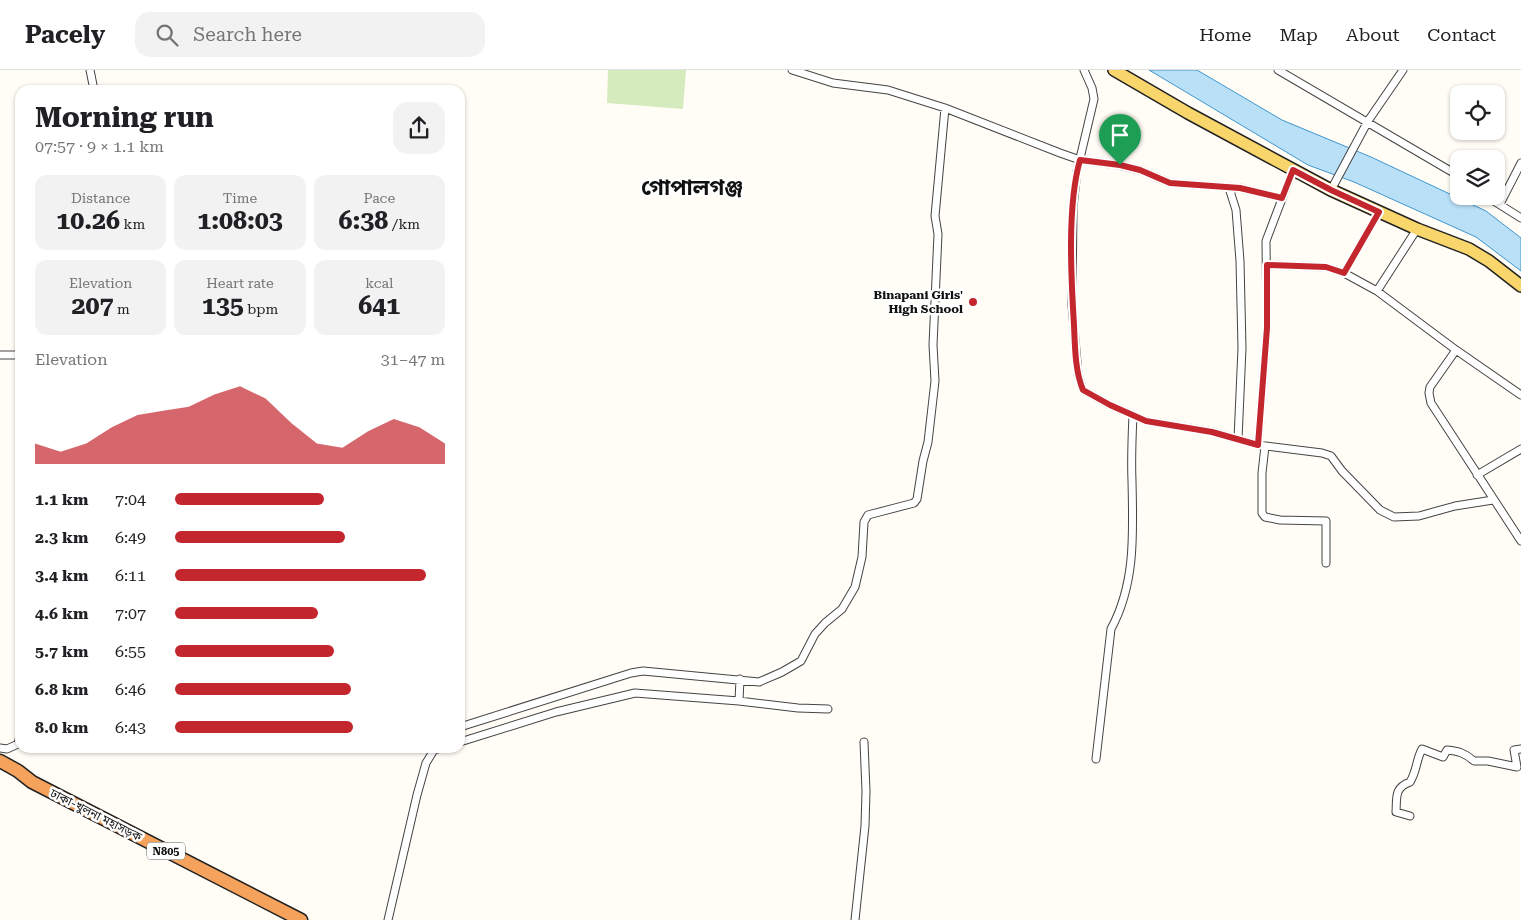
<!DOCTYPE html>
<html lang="en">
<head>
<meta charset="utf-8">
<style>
  :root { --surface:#fff; --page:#f2f2f2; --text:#202124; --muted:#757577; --line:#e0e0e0; --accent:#c4262e }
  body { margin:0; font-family:"Roboto Serif","Noto Sans Bengali",serif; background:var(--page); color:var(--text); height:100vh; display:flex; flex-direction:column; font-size:19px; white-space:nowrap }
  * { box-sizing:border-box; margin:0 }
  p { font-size:16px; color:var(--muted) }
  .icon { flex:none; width:28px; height:28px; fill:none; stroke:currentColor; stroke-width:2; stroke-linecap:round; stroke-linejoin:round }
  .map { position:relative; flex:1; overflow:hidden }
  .panel { position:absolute; left:15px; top:15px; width:450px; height:668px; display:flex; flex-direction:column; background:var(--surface); border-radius:15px; box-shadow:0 1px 4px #0004 }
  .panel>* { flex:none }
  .buttons { position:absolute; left:1450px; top:15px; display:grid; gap:10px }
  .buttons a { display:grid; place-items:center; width:55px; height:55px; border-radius:10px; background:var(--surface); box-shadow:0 1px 4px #0004; font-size:25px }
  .pin { position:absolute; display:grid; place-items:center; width:42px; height:42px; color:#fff; margin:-51px -21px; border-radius:50% 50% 50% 0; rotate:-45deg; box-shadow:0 0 5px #0007 }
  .pin .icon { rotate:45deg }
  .round { display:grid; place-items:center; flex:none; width:52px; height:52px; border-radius:15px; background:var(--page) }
  .overview { display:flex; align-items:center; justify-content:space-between; height:85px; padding:0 20px }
  h1 { font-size:28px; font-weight:700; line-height:38px }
  .metrics { display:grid; grid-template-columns:repeat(3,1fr); gap:8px; height:85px; padding:5px 20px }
  .metrics div { display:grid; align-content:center; border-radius:12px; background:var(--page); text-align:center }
  .metrics b { font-size:25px; font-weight:700 }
  .metrics small { font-size:14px; font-weight:400 }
  .metrics p { font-size:14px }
  .chart { height:140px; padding:10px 20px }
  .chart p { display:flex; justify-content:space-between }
  .chart svg { width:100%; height:90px; margin-top:5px; fill:var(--accent); opacity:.7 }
  ul { padding:0 20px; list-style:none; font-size:16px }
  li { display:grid; grid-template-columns:80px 60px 1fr; align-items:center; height:38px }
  li i { height:12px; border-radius:6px; background:var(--accent) }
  header { display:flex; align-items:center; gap:30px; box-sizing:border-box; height:70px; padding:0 25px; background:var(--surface); border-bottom:1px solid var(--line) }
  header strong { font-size:24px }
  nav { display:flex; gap:28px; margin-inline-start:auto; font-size:18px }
  .search { width:350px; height:45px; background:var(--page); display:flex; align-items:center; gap:12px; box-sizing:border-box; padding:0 18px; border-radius:15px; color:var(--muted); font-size:19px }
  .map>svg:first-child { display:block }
  .green { fill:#d5ebbd }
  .water { fill:#b9e0f7; stroke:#3f96cf }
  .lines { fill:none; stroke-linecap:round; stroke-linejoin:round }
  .street-casing { stroke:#444; stroke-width:9 }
  .primary-casing { stroke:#222; stroke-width:14 }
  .highway-casing { stroke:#222; stroke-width:15 }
  .street { stroke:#fff; stroke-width:7 }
  .primary { stroke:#f9d66b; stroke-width:11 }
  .highway { stroke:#f5a25d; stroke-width:12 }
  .route-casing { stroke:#fff; stroke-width:10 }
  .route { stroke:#c4262e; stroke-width:6 }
  .poi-dot { fill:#c4262e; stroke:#fff; stroke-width:2 }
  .labels { text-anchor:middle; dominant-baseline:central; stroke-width:5; stroke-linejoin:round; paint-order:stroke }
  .shield { fill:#fff; stroke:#585858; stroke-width:1 }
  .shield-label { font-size:11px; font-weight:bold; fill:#111 }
  .poi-label { font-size:12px; font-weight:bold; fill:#111; stroke:#fff; text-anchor:end }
  .street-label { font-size:12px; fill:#111; stroke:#fff }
  .town-label { font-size:22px; font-weight:bold; fill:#111; stroke:#fff }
</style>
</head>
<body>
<header>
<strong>Pacely</strong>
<div class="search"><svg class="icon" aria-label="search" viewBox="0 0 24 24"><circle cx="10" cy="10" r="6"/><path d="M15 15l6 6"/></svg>Search here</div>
<nav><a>Home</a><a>Map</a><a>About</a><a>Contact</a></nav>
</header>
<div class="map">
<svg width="1521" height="850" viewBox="0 0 1521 850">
  <rect width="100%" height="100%" fill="#fffdf5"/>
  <path class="green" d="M608 0H686L683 39 607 33Z"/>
  <path class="water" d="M1149 0H1197L1282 50 1371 87 1486 141 1521 168V201L1476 167 1354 112 1308 95Z"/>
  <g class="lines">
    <defs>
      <path id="street" d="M90 0 94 20
        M792 0 833 13 888 20 945 38 1060 83 1080 90 1119 95 1140 100 1170 113 1240 118 1282 128
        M1084 0 1092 18 1094 29 1077 101 1073 137 1072 235 1078 304 1083 320 1110 335 1146 351 1213 362 1258 375 1322 383 1331 386 1342 401 1380 440 1394 447 1419 446 1455 436 1493 430
        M1278 0 1459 106
        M1229 118 1236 140 1240 191 1242 278 1238 369
        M1331 120 1368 51 1403 0
        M1486 126 1521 148
        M1500 134 1521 93
        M1267 195 1326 197 1344 203 1377 221 1456 280 1521 325
        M1344 203 1379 142
        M1377 221 1417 159
        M1456 280 1430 317 1429 323 1431 333 1521 471
        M0 285H20
        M1258 375 1267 258 1266 171 1293 100
        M1265 376 1262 403V443L1265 447 1280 450 1326 451V493
        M1477 405 1521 379
        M739 631 798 638 828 639
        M460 657 631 603 643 601 759 612 782 602 801 591 815 564 825 553 842 539 855 517 862 487 864 452 868 445 914 433 917 429 923 391 928 372 935 311 933 275 938 164 935 146 945 38
        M460 672 556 642 635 623 739 631 740 609
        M0 678 7 679 18 674 20 666
        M1096 689 1111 559C1136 513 1133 462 1132 411 1131 389 1132 367 1133 345
        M1410 746 1396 742C1397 727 1394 718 1410 712 1417 701 1416 690 1422 679L1443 687 1447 680C1458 681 1465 683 1474 691H1488L1517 697 1514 680 1521 679
        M388 850 417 725 426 693 434 680 441 678
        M855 850 865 756 866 721 864 672"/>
      <path id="primary" d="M1114 0 1188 43 1331 120 1417 159 1469 179 1489 191 1521 216"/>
      <path id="highway" d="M0 691 18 701 32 712 301 850"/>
    </defs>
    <use href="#street" class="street-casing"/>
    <use href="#primary" class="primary-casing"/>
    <use href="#highway" class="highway-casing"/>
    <use href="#street" class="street"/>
    <use href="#primary" class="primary"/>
    <use href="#highway" class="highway"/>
  </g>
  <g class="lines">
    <defs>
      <path id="route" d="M1080 90 1120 95 1140 100 1170 113 1240 118 1282 128 1293 100 1331 120 1379 142 1344 203 1326 197 1267 195V258L1258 375 1212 362 1146 351 1110 335 1083 320C1075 301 1075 277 1074 255 1071 207 1067 136 1080 90Z"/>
    </defs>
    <use href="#route" class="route-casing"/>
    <use href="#route" class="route"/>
  </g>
  <circle class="poi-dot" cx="973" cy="232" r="5"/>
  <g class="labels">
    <rect class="shield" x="147" y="772.5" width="38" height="17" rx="4"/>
    <g class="shield-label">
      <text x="166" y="781">N805</text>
    </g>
    <g class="poi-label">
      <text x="963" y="225">Binapani Girls'<tspan x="963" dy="14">High School</tspan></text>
    </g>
    <g class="street-label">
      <text transform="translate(96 745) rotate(27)">ঢাকা-খুলনা মহাসড়ক</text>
    </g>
    <g class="town-label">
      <text x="692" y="117">গোপালগঞ্জ</text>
    </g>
  </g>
</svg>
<div class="buttons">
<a><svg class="icon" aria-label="locate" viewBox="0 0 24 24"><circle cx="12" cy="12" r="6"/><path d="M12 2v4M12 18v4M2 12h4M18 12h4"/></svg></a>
<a><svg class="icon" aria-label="layers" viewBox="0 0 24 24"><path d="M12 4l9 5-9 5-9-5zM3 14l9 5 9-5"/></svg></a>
</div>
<div class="pin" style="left:1120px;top:95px;background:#1e9e55"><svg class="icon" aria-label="arrive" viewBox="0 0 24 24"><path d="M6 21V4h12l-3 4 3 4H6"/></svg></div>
<section class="panel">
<div class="overview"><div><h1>Morning run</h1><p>07:57 · 9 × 1.1 km</p></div><a class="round"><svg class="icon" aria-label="share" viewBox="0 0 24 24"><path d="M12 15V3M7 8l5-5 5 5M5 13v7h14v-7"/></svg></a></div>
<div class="metrics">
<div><p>Distance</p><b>10.26<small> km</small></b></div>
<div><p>Time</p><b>1:08:03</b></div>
<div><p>Pace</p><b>6:38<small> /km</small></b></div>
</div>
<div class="metrics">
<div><p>Elevation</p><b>207<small> m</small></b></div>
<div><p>Heart rate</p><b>135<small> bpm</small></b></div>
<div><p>kcal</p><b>641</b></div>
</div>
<div class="chart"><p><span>Elevation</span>31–47 m</p>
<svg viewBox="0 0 160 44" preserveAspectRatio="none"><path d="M0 44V34L10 38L20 34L30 26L40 20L50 18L60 16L70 10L80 6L90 12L100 24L110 34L120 36L130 28L140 22L150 26L160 34V44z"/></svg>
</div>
<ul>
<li><b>1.1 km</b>7:04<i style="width:55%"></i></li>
<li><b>2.3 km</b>6:49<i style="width:63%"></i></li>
<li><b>3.4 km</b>6:11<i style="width:93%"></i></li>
<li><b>4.6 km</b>7:07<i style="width:53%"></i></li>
<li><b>5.7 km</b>6:55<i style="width:59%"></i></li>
<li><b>6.8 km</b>6:46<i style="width:65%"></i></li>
<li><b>8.0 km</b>6:43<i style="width:66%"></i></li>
</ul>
</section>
</div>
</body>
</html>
